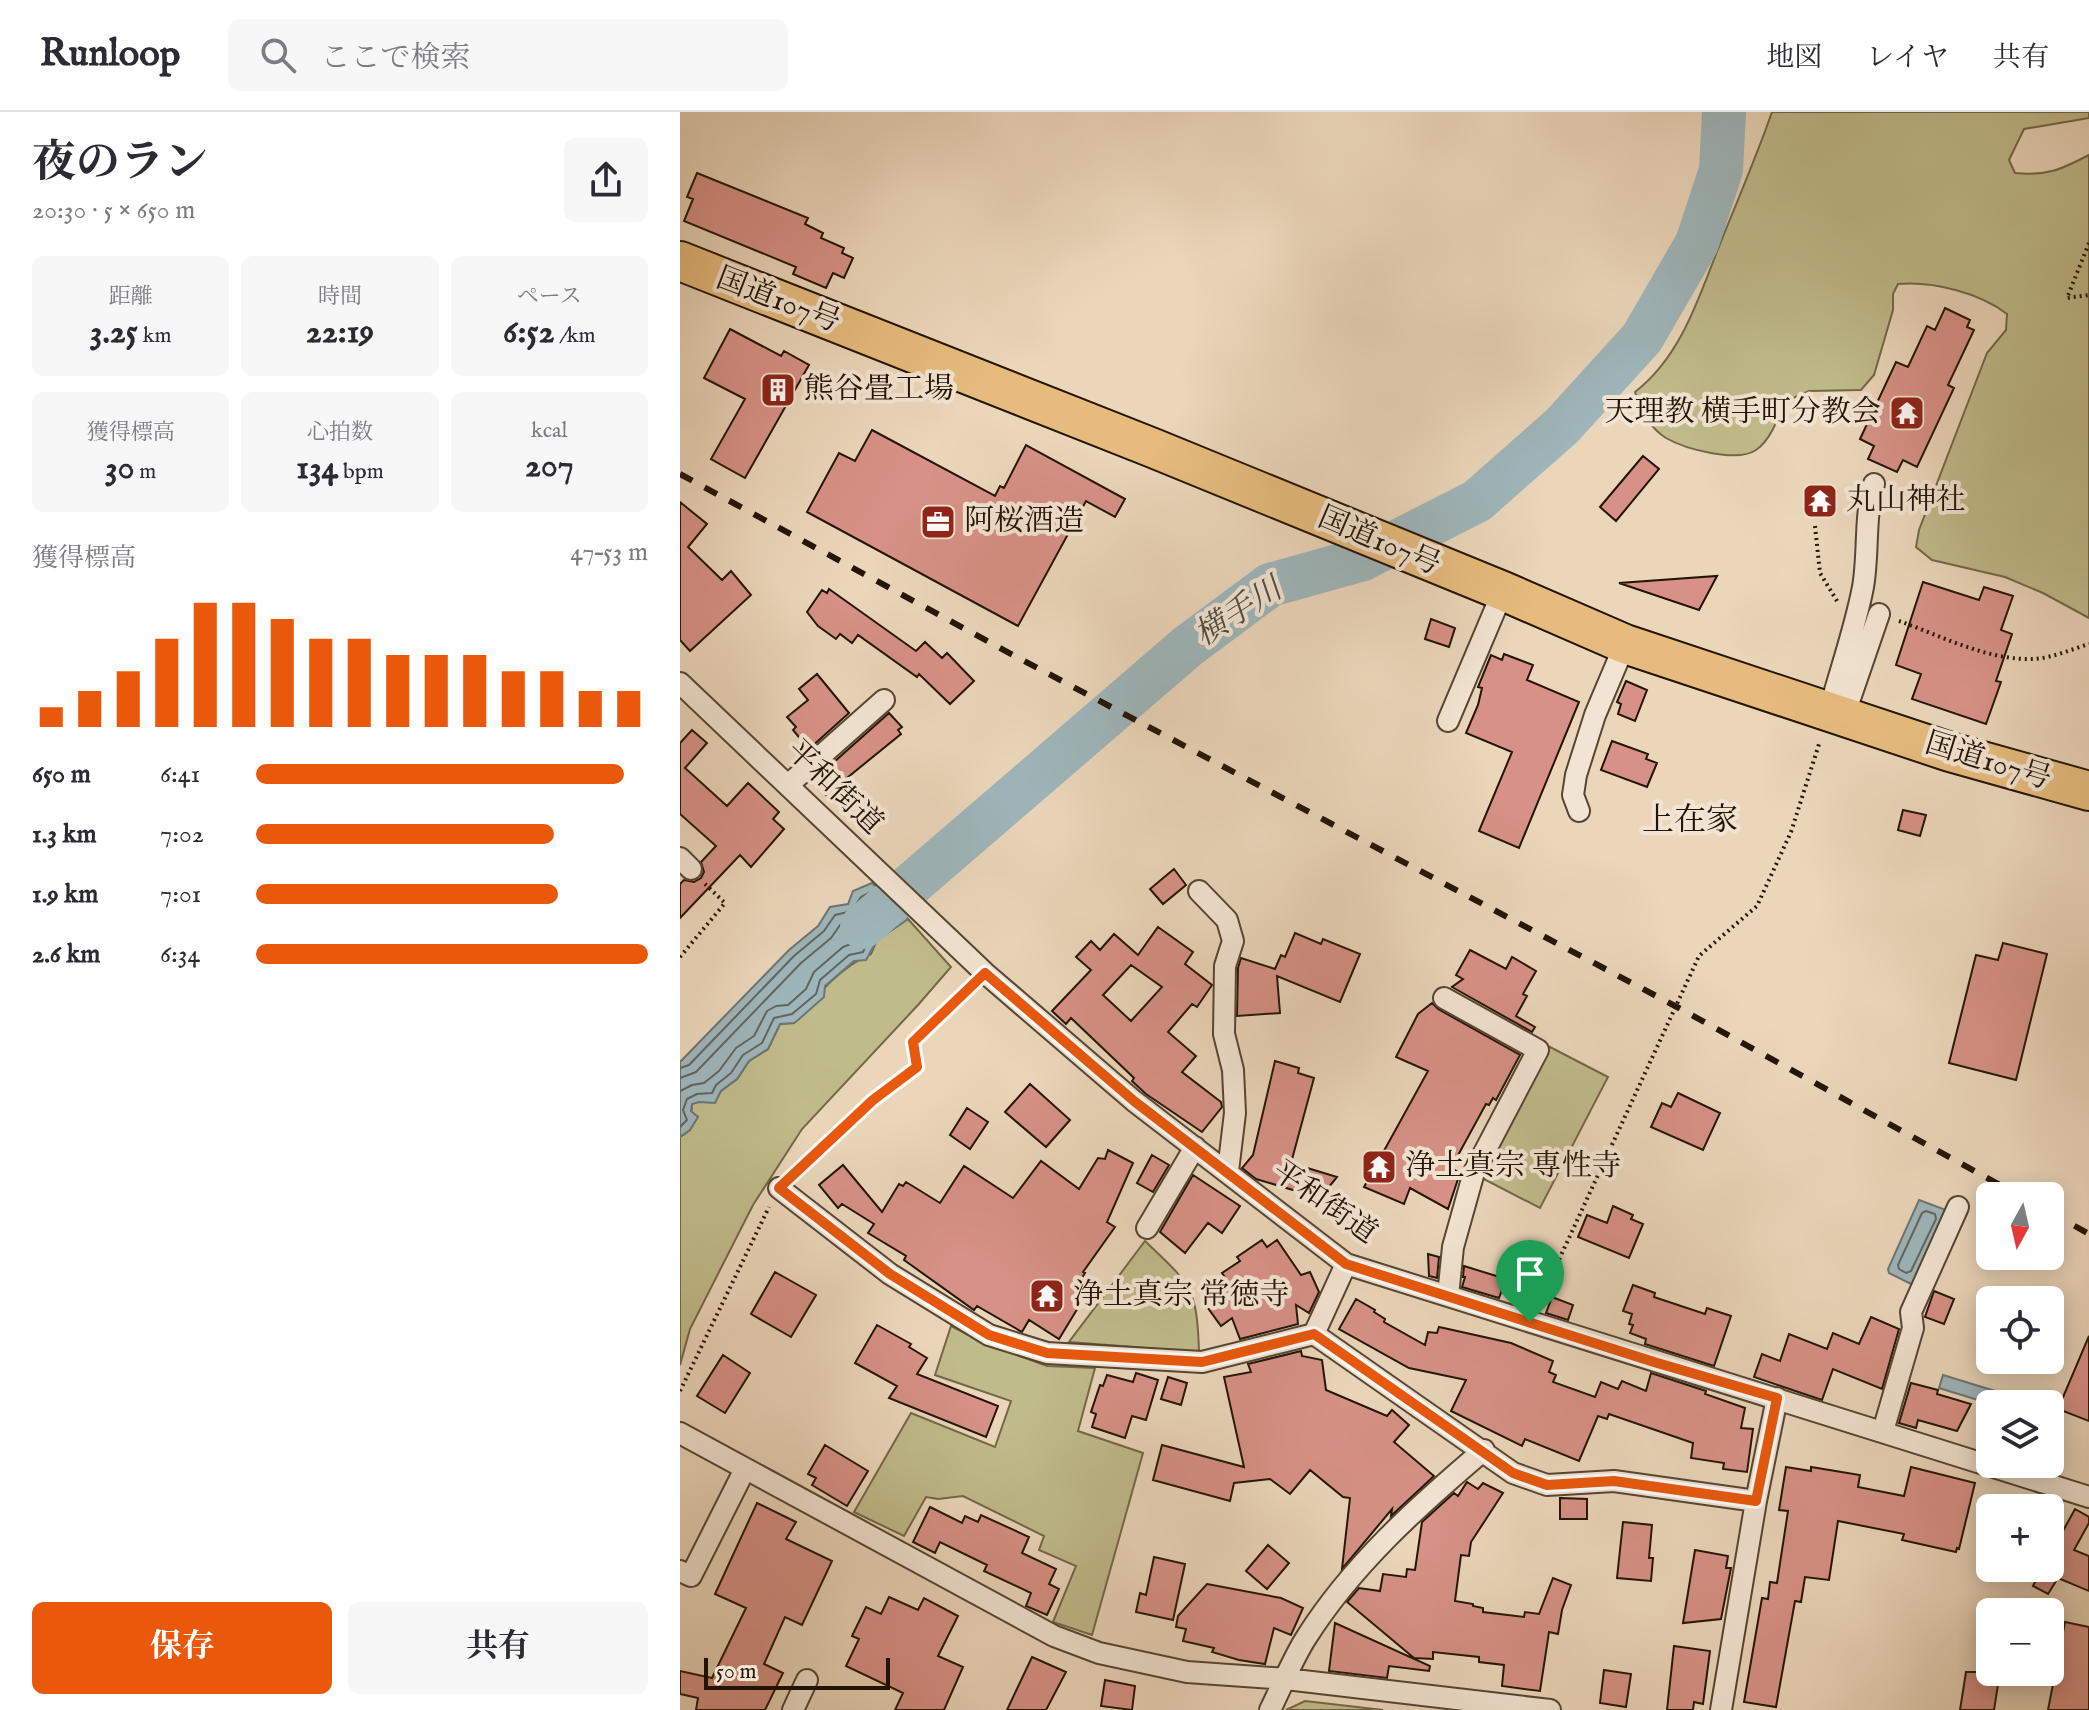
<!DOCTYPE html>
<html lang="ja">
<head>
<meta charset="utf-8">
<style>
  :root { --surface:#fff; --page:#f7f7f7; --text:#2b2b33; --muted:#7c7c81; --line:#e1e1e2; --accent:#ea580c }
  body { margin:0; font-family:"IM FELL English","Noto Serif JP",serif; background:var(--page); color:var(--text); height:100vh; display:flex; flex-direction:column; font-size:30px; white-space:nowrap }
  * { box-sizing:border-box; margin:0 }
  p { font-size:26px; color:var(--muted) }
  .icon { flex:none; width:44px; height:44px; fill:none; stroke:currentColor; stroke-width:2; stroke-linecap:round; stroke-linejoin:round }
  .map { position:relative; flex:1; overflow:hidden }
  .panel { display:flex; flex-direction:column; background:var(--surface); width:680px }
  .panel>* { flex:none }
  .needle { width:52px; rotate:188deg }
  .controls { position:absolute; left:1296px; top:1070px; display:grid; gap:16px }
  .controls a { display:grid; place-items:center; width:88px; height:88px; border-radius:12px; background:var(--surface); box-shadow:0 4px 20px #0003; font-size:40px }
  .scale { position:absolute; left:24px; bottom:20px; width:186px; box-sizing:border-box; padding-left:8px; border:4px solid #231505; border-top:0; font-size:22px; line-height:28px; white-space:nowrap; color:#231505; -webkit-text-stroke:6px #f2e4d2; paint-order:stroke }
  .pin { position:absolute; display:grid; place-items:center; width:68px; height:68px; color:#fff; margin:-82px -34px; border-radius:50% 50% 50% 0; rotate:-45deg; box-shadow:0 0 8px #0007 }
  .pin .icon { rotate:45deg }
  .round { display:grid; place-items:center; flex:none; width:84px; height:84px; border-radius:12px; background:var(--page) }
  .head { display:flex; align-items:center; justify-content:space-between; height:136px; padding:0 32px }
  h1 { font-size:44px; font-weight:700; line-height:60px }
  .figures { display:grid; grid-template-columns:repeat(3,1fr); gap:12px; height:136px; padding:8px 32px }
  .figures div { display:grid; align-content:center; border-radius:12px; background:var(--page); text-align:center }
  .figures b { font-size:34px; font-weight:700 }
  .figures small { font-size:22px; font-weight:400 }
  .figures p { font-size:22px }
  .chart { height:224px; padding:16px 32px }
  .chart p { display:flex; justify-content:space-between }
  .chart svg { width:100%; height:144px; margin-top:8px; stroke:var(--accent); stroke-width:6 }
  .primary-button { display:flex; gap:16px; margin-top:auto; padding:16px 32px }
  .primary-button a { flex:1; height:92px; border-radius:12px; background:var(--accent); color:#fff; font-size:32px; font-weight:700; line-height:92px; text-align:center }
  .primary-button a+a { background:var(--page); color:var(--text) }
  ul { padding:0 32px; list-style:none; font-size:26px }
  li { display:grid; grid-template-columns:128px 96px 1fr; align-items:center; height:60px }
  li i { height:20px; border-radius:10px; background:var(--accent) }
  header { display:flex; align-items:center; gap:48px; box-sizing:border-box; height:112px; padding:0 40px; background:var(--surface); border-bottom:2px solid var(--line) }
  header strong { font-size:38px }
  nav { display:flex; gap:44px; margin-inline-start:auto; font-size:28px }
  .search { width:560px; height:72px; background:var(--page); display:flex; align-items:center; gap:20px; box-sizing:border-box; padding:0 28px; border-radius:12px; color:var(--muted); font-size:30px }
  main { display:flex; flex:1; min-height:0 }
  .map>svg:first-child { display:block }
  .green { fill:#c0bb8a; stroke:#726848; stroke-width:2 }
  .water { fill:#9eb6bb; stroke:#6d7672; stroke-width:2 }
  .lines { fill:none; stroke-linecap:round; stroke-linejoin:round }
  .shore { stroke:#606660; stroke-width:2 }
  .river { stroke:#9eb6bb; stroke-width:44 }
  .building { fill:#d79186; stroke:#231505; stroke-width:2; fill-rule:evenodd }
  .street-casing { stroke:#554532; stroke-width:24 }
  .highway-casing { stroke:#231505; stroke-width:42 }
  .path { stroke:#231505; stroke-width:4; stroke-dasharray:2 4; stroke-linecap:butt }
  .street { stroke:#f2e4d2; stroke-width:20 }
  .highway { stroke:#e6bb7d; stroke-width:38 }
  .rail { stroke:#231505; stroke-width:6; stroke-dasharray:14 14; stroke-linecap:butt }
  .route-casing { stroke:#fff; stroke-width:16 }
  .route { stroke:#ea580c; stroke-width:10 }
  .labels { text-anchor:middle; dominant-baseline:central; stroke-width:8; stroke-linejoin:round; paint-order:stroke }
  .street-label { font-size:30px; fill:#231505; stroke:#f2e4d2 }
  .poi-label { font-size:30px; fill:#231505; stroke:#f2e4d2; text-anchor:start }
  .water-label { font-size:32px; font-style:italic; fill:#4e4d45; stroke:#f2e4d2 }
  .neighbourhood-label { font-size:32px; fill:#231505; stroke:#f2e4d2 }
</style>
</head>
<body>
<header>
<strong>Runloop</strong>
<div class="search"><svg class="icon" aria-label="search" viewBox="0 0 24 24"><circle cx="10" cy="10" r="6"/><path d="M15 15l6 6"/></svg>ここで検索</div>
<nav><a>地図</a><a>レイヤ</a><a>共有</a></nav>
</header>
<main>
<section class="panel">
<div class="head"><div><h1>夜のラン</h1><p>20:30 · 5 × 650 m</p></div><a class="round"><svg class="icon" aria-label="share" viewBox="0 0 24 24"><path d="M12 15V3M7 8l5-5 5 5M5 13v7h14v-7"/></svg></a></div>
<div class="figures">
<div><p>距離</p><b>3.25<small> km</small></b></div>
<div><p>時間</p><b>22:19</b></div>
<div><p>ペース</p><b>6:52<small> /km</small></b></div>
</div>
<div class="figures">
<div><p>獲得標高</p><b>30<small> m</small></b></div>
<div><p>心拍数</p><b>134<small> bpm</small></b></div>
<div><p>kcal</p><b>207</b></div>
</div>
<div class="chart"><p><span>獲得標高</span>47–53 m</p>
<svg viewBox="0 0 160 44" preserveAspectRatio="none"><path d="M5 44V38M15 44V33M25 44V27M35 44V17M45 44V6M55 44V6M65 44V11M75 44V17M85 44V17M95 44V22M105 44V22M115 44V22M125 44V27M135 44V27M145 44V33M155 44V33"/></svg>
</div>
<ul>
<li><b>650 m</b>6:41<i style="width:94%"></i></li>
<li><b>1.3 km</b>7:02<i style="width:76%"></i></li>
<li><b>1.9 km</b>7:01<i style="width:77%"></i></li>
<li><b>2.6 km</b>6:34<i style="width:100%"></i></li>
</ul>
<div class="primary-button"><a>保存</a><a>共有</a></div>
</section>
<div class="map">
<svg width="1409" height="1598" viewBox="0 0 1409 1598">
  <rect width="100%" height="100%" fill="#ebd6ba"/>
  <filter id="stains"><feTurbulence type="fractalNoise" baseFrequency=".0025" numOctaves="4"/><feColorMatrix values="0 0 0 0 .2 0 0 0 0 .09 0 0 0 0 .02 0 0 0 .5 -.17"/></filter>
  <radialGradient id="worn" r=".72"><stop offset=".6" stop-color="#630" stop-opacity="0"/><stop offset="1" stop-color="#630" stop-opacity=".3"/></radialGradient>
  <path class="green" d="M1092 0H1409V6L1344 17 1329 48 1335 61C1367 64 1380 58 1409 43V506L1363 481 1325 465 1252 448 1236 435 1239 418 1307 241 1326 218 1327 202C1300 181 1253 169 1218 172L1213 182V198L1194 263 1181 278 1129 279 1104 290C1098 306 1091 328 1076 338 1057 351 1005 337 986 326 970 316 960 297 955 280 1003 243 1020 181 1042 127 1059 85 1077 43 1092 0Z
    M228 807 271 855 238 893 122 1017 73 1093 10 1217 0 1253V1025L10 1018 12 992 41 979 57 967 69 949 88 937 100 912 114 911C136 885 158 856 191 842L197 828Z
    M868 934 928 965 860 1096 800 1065Z
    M465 1129C511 1173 517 1175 519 1240L389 1230Z
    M271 1214 309 1233 367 1254 415 1256 398 1319 463 1341 412 1523 373 1510 396 1454 359 1438 364 1424 283 1384 258 1387 246 1385 224 1424 174 1400 231 1301 315 1335 331 1289 255 1263Z
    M625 1589 703 1598H606Z"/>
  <path class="water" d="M192 771 228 807 197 828 186 848 174 849 145 874 144 885 118 908 114 911 100 912 88 937 69 949 57 967 41 979 35 991 19 990 12 992 11 999 18 1005 10 1018 0 1025V950L109 838 138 814 150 795 168 792 173 779Z
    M1239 1088 1266 1098 1234 1172H1231L1209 1161 1208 1157Z
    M1263 1263 1315 1279 1311 1292 1259 1276Z"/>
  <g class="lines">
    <path class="shore" d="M0 956 9 953 114 844 144 819 155 803 172 799 181 785 189 781 212 803V808L191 822 183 840 169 843 140 868 136 882 112 902 94 906 82 931 63 943 51 961 36 973 32 981 17 982 7 987 3 998 7 1008 0 1015
      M0 966 16 960 121 851 151 826 160 813 178 808 188 796 196 801 197 805 184 816 176 830 163 835 134 860 126 877 108 893 96 894 87 899 74 924 56 936 39 959 24 971 12 973 0 979
      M1246 1099 1255 1102 1256 1107 1231 1159 1226 1161 1219 1157 1218 1153 1242 1101Z"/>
    <path class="river" d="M182 815 508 534 590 473 683 447 797 389 882 314 962 226 1017 131 1041 58 1044 0"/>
  </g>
  <path class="building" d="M17 61 128 106 125 112 143 121 141 126 164 136 162 141 173 146 164 166 153 161 146 176 113 162 116 155 4 109 13 87 7 85Z
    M1265 196 1290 208 1287 215 1294 218 1268 273 1274 276 1237 355 1223 348 1217 360 1188 347 1194 334 1180 327 1216 250 1228 255 1247 214 1255 218Z
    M50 217 101 244 104 239 129 253 65 366 31 347 65 287 24 266Z
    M192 318 315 384 320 374 324 376 346 333 445 387 435 405 406 389 338 514 127 400 159 341 175 349Z
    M963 344 979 357 936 409 920 395Z
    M1133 373 1156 380 1148 404 1125 397Z
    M0 390 27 412 8 435 42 468 51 459 71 483 10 539 0 528Z
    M1037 464 1019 498 939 471Z
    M1243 470 1299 488 1304 475 1333 484 1321 518 1332 522 1316 569 1321 570 1306 612 1232 587 1241 562 1216 553Z
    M149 477 236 539 245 530 262 546 267 541 294 569 270 592 239 562 237 565 178 523 172 531 160 522 156 527 138 514 127 500 142 478 147 481Z
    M751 507 775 516 769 535 745 527Z
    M824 542 853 553 847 568 899 590 839 736 799 719 832 640 786 621 798 593 802 576 798 575 811 543 822 548Z
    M137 562 169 601 129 637 113 618 116 615 107 605 128 588 119 577Z
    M946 569 967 578 955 609 938 602 941 592 937 590Z
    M209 601 222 615 218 618 221 622 146 683 135 667Z
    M12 618 27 631 5 656 47 694 68 671 99 700 93 707 104 717 71 755 60 743 0 806V772L4 768 14 770 21 766 24 760 21 750 36 734 0 702V631Z
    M932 629 968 642 966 647 977 651 967 675 921 658Z
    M1223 698 1246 703 1240 724 1218 718Z
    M494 757 506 773 483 792 470 777Z
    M478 815 513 840 505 852 532 873 517 895 512 892 488 920 516 944 502 960 541 990 542 995 522 1020 466 982 452 969 454 966 391 906 386 912 372 899 411 858 396 845 411 829 420 838 434 822 458 843ZM451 853 482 875 451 909 423 883Z
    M615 821 641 832 643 827 680 842 660 890 597 864 600 901 557 904 558 856 561 846 595 857 601 843 605 845Z
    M1323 831 1367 842 1336 968 1269 951 1296 843 1318 848Z
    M790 838 826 857 832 845 856 859 843 882 847 884 836 904 855 915 852 920 772 875 783 867 776 863Z
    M752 891 758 897 840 943 816 988 813 986 809 993 806 992 771 1056 780 1061 768 1097 730 1076 724 1092 684 1075 748 959 716 945 738 902Z
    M595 949 619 956 618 961 634 966 611 1051 657 1065 640 1086 576 1067 562 1056 573 1043Z
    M350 972 390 1008 366 1035 325 1000Z
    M998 981 1040 1001 1023 1038 971 1015 982 991 991 995Z
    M287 996 308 1010 290 1037 270 1023Z
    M428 1038 453 1051 427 1110 435 1115 403 1160 405 1161 396 1175 407 1181 379 1227 349 1208 342 1220 297 1194 294 1198 224 1148 226 1144 188 1121 194 1112 162 1092 158 1096 139 1073 163 1053 202 1100 219 1072 223 1074 226 1070 260 1091 284 1054 333 1086 361 1049 399 1077 418 1046 425 1047Z
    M472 1043 489 1053 473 1080 457 1071Z
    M513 1063 560 1094 542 1121 528 1111 505 1141 480 1120Z
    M933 1094 953 1103 951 1107 963 1112 949 1146 898 1125 907 1103 927 1111Z
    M582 1128 587 1135 597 1128 621 1163 630 1160 639 1180 629 1201 616 1193 618 1212 560 1227 552 1206 541 1214 525 1192 551 1174 542 1161 560 1149 557 1145Z
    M748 1142 759 1145 757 1166 749 1164Z
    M784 1154 826 1167 819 1186 782 1175 785 1165H783Z
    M95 1160 136 1183 111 1225 71 1202Z
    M953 1173 975 1181 974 1185 1025 1202 1027 1196 1051 1204 1034 1254 965 1232 966 1227 950 1221 953 1213 949 1212 952 1202 943 1199Z
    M1254 1179 1274 1187 1264 1212 1245 1205Z
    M872 1185 893 1193 888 1208 866 1201Z
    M676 1187 695 1198 694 1200 705 1207 704 1210 745 1233 748 1220 757 1221 759 1215 831 1231 873 1249 869 1260 876 1263 873 1270 915 1285 921 1270 938 1277 942 1269 966 1279 971 1261 1026 1279 1025 1282 1065 1296 1061 1316 1073 1317 1067 1360 1043 1357 1044 1351 1011 1346 1013 1331 929 1302 927 1307 918 1304 899 1349 845 1327 842 1334 771 1299 786 1268 729 1256 659 1217Z
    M1191 1205 1219 1217 1202 1277 1153 1257 1142 1288 1074 1265 1082 1242 1100 1249 1109 1222 1147 1237 1153 1221 1179 1232Z
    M197 1213 231 1232 229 1235 247 1246 237 1262 318 1294 306 1325 209 1286 217 1274 175 1251Z
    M1409 1224V1309L1378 1297Z
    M621 1239 622 1244 642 1248 646 1278 707 1304 712 1298 729 1313 714 1330 754 1364 711 1404 712 1397 662 1457 670 1386 663 1385 630 1358 610 1382 590 1367 554 1371 550 1389 473 1368 482 1333 564 1355 544 1265 571 1260 568 1252Z
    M43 1243 70 1261 45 1301 17 1284Z
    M456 1261 478 1268 466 1308 452 1304 445 1326 412 1315 416 1302 411 1300 420 1273 423 1274 427 1263 453 1270Z
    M488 1265 507 1271 501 1293 481 1287Z
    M1231 1271 1258 1278 1257 1282 1291 1292 1277 1319 1238 1308 1236 1316 1219 1311Z
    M145 1333 188 1359 167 1394 132 1373 136 1366 128 1362Z
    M1106 1355 1131 1359V1355L1180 1363 1178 1375 1224 1384 1231 1355 1295 1371 1279 1437 1277 1436 1276 1440 1222 1428 1224 1422 1158 1409 1149 1468 1125 1465 1121 1490 1115 1489 1096 1595 1064 1590 1082 1486 1088 1487 1090 1470 1097 1471 1108 1399 1099 1398Z
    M787 1370 798 1377 803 1371 823 1381 791 1430 789 1444 781 1443 775 1489 793 1492V1494L803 1496V1500L844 1505 845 1500 859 1502 873 1466 891 1473 882 1498 878 1522 869 1520 860 1579 822 1574 824 1553 799 1550V1545L753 1540V1547L734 1546 667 1490 679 1476 700 1479 703 1462 726 1465 727 1457 735 1458 742 1410 774 1381 778 1384Z
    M880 1386 907 1387V1407H880Z
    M77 1391 116 1410 106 1427 152 1449 122 1513 105 1505 84 1552 103 1561 85 1598H16L18 1586 0 1582V1559L32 1566 66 1496 35 1482Z
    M250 1395 282 1411 285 1404 298 1410 301 1403 349 1425 342 1441 376 1457 369 1472 379 1477 367 1503 346 1494 351 1481 304 1459 307 1453 260 1430 255 1441 233 1430Z
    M1395 1397 1409 1405V1411L1394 1438 1409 1444V1479L1378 1466 1368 1482 1353 1474 1362 1456H1370V1425L1378 1428Z
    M943 1410 972 1413 969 1446H973L971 1469 937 1466Z
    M588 1433 609 1451 587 1477 566 1459Z
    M1015 1438 1048 1444 1046 1456H1051L1041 1507 1003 1511Z
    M474 1445 505 1452 493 1508 456 1500 460 1481 466 1483Z
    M527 1472 601 1486 623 1496 611 1523 594 1516 585 1552 559 1548 532 1540 534 1536 503 1529 506 1517 496 1515 498 1504Z
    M209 1485 238 1498 244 1486 278 1504 258 1544 283 1555 264 1598H215L223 1581 166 1554 179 1527 172 1524 186 1495 201 1502Z
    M1385 1510 1409 1515V1598H1368Z
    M655 1511 750 1554 749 1559 709 1554 707 1566 649 1559Z
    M994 1534 1030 1539 1023 1592 1014 1590 1013 1598H987Z
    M352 1545 386 1560 366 1598H327Z
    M924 1558 951 1562 946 1595 920 1591Z
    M1286 1560H1320L1314 1598H1280Z
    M425 1568 455 1574 452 1598 421 1594Z"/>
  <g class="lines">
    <defs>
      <path id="street" d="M0 571 305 861 454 989 666 1152 1409 1385
        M1149 600C1160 559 1175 517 1183 475 1189 441 1184 405 1194 372
        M1164 604 1199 502
        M768 609 823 479
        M108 673 204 588
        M899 699 893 683 896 663 915 603 945 532
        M0 746 11 757
        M519 779 547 808 553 829 545 854 544 922 553 958 555 1001 548 1059
        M764 886 858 938 794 1060 773 1135 768 1184
        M99 1076 210 1162 309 1223 367 1241 522 1250 634 1222 833 1361 867 1373 934 1369 1076 1389
        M467 1116 515 1035
        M634 1222 666 1152
        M1203 1319 1233 1216 1231 1200 1278 1095
        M0 1321 374 1524 419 1541 507 1560 606 1567 870 1598
        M0 1459 11 1464 65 1357
        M113 1598 127 1568
        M590 1598C602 1574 612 1548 626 1526 672 1453 738 1394 804 1338
        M1041 1598 1076 1389 1097 1286"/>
      <path id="highway" d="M0 149 473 336 823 479 945 532 1270 640 1409 679"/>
    </defs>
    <use href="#street" class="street-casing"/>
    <use href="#highway" class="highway-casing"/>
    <path class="path" d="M1409 131 1387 186 1409 183
      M1135 414 1140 461 1157 489
      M1219 509C1261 524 1309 549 1354 547 1372 546 1392 537 1409 532
      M0 845 45 791 25 772
      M116 1060 193 988 237 955 233 930 289 877
      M859 1191 1019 844 1077 794 1111 720 1140 629
      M0 1279 89 1095"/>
    <use href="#street" class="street"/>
    <use href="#highway" class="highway"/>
    <path class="rail" d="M0 362 333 543 997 895 1340 1084
      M1370 1100 1409 1122"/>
  </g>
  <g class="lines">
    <defs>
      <path id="route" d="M305 861 454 989 666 1152 974 1250 1097 1286 1076 1389 934 1369 867 1373 833 1361 634 1222 522 1250 367 1241 309 1223 210 1162 99 1076 193 988 237 955 233 930Z"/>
    </defs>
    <use href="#route" class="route-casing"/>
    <use href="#route" class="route"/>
  </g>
  <defs>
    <symbol id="building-square" viewBox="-11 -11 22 22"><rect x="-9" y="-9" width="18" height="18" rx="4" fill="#8f2418" stroke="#f2e4d2"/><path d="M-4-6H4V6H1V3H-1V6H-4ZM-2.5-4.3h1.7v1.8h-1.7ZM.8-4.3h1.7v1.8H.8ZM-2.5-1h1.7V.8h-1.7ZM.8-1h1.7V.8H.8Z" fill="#fff"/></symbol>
    <symbol id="temple-square" viewBox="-11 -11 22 22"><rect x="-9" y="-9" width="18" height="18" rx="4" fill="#8f2418" stroke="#f2e4d2"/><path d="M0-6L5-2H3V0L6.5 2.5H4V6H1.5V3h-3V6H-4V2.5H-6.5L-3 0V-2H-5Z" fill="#fff"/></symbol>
    <symbol id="office-square" viewBox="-11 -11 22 22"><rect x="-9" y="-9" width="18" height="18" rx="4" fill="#8f2418" stroke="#f2e4d2"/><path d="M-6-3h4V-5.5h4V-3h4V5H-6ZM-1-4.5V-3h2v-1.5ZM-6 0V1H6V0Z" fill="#fff"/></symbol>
  </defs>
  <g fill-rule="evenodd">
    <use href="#building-square" x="78" y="258" width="40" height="40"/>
    <use href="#temple-square" x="1207" y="281" width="40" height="40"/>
    <use href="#temple-square" x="1120" y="369" width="40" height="40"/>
    <use href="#office-square" x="238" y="390" width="40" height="40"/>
    <use href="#temple-square" x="679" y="1035" width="40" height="40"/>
    <use href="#temple-square" x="347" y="1164" width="40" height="40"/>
  </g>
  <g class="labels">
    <g class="street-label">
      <text transform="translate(98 189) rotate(21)">国道107号</text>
      <text transform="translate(699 430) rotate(23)">国道107号</text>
      <text transform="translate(1308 650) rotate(17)">国道107号</text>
      <text transform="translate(154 676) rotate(44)">平和街道</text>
      <text transform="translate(644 1091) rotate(35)">平和街道</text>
    </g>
    <g class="poi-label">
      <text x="124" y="278">熊谷畳工場</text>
      <text x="1201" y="301" text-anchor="end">天理教 横手町分教会</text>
      <text x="1166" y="389">丸山神社</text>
      <text x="284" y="410">阿桜酒造</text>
      <text x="725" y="1055">浄土真宗 専性寺</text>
      <text x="393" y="1184">浄土真宗 常徳寺</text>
    </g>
    <g class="water-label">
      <text transform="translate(559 501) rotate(-33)">横手川</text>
    </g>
    <g class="neighbourhood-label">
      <text x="1010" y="709">上在家</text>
    </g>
  </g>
  <rect width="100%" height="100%" filter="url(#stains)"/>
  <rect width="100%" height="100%" fill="url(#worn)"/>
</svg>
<div class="controls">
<a><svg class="needle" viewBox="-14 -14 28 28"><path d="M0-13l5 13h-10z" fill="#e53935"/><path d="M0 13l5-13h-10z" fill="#7c7c81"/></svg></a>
<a><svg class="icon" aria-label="locate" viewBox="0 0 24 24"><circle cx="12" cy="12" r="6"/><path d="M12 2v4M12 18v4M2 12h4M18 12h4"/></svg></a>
<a><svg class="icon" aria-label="layers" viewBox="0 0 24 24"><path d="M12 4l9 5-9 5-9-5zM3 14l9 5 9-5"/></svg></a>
<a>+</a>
<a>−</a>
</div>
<div class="scale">50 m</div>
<div class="pin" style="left:850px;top:1210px;background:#1e9e55"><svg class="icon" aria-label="arrive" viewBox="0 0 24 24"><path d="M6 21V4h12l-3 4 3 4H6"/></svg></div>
</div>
</main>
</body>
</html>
